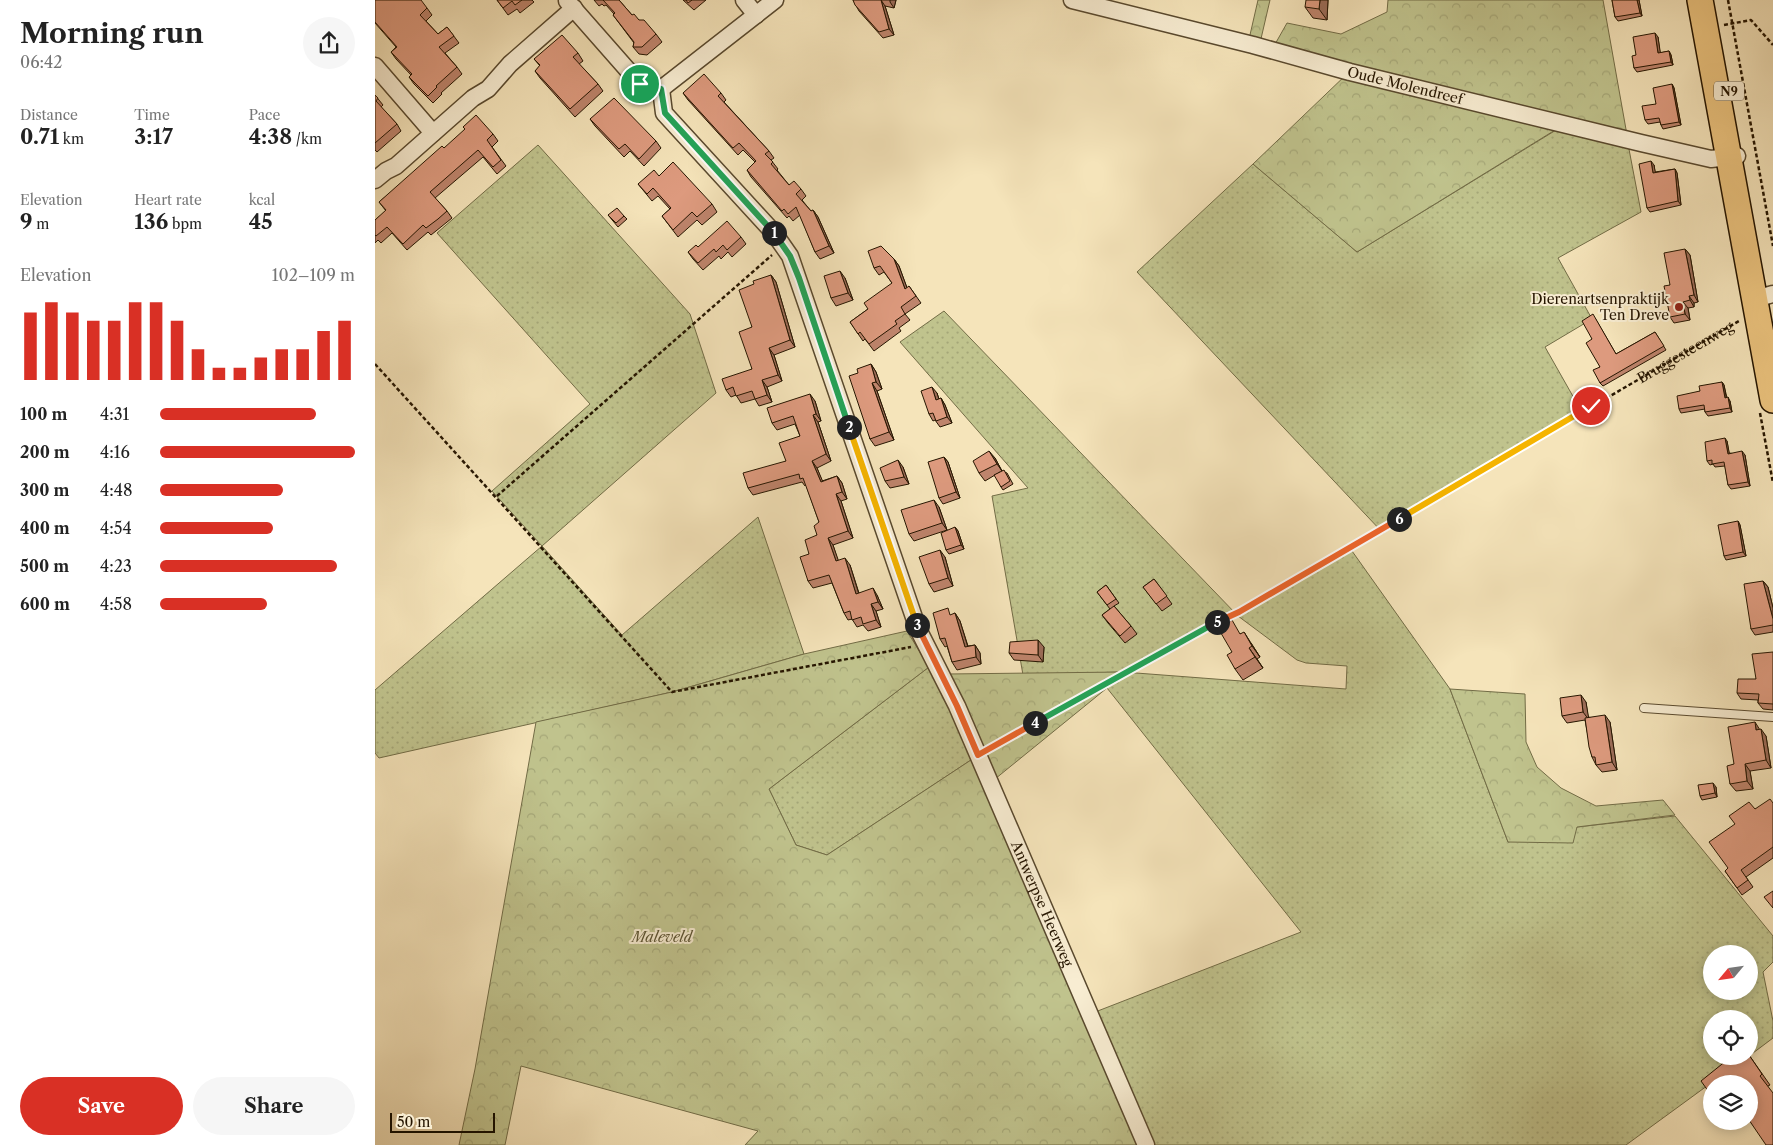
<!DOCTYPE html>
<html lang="en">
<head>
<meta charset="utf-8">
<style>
  :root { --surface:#fff; --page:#f6f6f6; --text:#222; --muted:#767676; --accent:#d93025 }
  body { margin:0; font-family:"Libre Caslon Text",serif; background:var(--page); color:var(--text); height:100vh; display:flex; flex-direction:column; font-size:19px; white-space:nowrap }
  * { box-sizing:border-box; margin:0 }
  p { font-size:16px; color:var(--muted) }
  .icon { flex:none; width:28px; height:28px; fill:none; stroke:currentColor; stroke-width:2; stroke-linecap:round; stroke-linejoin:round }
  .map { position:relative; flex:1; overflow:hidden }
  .sheet { display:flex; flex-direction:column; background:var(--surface); width:375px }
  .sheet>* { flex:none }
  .needle { width:32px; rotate:241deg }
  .buttons { position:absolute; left:1328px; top:945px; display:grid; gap:10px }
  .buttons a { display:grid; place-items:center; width:55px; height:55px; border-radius:50%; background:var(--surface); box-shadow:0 2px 12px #0003; font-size:25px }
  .scale { position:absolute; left:15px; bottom:12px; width:105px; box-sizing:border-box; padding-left:5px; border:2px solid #251500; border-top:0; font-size:14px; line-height:18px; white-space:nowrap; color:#251500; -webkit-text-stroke:4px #f8edd2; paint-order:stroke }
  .pin { position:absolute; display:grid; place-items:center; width:42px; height:42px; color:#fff; margin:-21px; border:2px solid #fff; border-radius:50%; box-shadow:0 1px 5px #0007 }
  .km { position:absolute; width:25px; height:25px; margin:-12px; border-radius:50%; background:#222; color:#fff; font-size:14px; line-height:25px; text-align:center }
  .round { display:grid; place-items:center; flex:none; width:52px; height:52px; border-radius:26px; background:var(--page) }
  .summary { display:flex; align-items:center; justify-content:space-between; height:85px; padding:0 20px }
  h1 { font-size:28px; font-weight:800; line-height:38px }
  .metrics { display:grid; grid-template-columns:repeat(3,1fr); gap:8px; height:85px; padding:5px 20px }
  .metrics div { display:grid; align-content:center }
  .metrics b { font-size:21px; font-weight:800 }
  .metrics small { font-size:14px; font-weight:400 }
  .metrics p { font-size:14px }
  .chart { height:140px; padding:10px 20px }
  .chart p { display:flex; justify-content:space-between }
  .chart svg { width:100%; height:90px; margin-top:5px; stroke:var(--accent); stroke-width:6 }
  .action { display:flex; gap:10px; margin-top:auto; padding:10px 20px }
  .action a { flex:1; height:58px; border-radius:30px; background:var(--accent); color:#fff; font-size:20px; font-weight:800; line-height:58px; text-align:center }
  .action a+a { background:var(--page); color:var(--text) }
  ul { padding:0 20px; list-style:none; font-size:16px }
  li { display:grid; grid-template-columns:80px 60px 1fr; align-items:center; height:38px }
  li i { height:12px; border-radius:6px; background:var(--accent) }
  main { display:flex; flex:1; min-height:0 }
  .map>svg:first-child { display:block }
  .green { fill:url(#green-dots); stroke:#726c46; fill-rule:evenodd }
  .forest { fill:url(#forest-crowns); stroke:#726c46 }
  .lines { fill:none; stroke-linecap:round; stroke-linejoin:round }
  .service-casing { stroke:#59492e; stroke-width:10 }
  .minor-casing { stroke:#59492e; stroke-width:19 }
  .primary-casing { stroke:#251500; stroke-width:28 }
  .path { stroke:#251500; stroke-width:2.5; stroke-dasharray:4 2.5; stroke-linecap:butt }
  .service { stroke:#f8edd2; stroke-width:8 }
  .minor { stroke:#f8edd2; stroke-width:16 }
  .primary { stroke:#eac27d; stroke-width:25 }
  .wall { fill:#be846c; stroke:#251500 }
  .shaded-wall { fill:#9b6c58; stroke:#251500 }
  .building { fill:#dd9a7e; stroke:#251500 }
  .split-1-casing { stroke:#fff; stroke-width:10 }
  .split-2-casing { stroke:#fff; stroke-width:10 }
  .split-3-casing { stroke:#fff; stroke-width:10 }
  .split-4-casing { stroke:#fff; stroke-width:10 }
  .split-5-casing { stroke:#fff; stroke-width:10 }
  .split-6-casing { stroke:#fff; stroke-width:10 }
  .split-7-casing { stroke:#fff; stroke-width:10 }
  .split-1 { stroke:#22a559; stroke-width:6 }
  .split-2 { stroke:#22a559; stroke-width:6 }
  .split-3 { stroke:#f5b400; stroke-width:6 }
  .split-4 { stroke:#f0652b; stroke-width:6 }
  .split-5 { stroke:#22a559; stroke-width:6 }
  .split-6 { stroke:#f0652b; stroke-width:6 }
  .split-7 { stroke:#f5b400; stroke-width:6 }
  .poi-dot { fill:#8f2418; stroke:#f8edd2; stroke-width:2 }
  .labels { text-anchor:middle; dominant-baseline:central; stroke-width:4; stroke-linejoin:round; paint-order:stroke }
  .shield { fill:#f8edd2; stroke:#64563f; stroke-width:1 }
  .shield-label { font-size:12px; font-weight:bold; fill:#251500 }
  .street-label { font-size:14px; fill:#251500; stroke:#f8edd2 }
  .poi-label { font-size:14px; fill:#251500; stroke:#f8edd2; text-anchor:end }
  .park-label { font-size:14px; font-style:italic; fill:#5b5231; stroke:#f8edd2 }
</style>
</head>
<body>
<main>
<section class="sheet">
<div class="summary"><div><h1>Morning run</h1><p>06:42</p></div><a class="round"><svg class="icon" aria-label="share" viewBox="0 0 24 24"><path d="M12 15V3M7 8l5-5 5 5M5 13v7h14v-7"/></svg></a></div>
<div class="metrics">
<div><p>Distance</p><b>0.71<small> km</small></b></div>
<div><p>Time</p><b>3:17</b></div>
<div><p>Pace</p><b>4:38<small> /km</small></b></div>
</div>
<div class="metrics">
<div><p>Elevation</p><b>9<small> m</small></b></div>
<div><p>Heart rate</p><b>136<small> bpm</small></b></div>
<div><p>kcal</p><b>45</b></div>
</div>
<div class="chart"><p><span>Elevation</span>102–109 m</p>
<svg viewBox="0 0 160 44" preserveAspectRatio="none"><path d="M5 44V11M15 44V6M25 44V11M35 44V15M45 44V15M55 44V6M65 44V6M75 44V15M85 44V29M95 44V38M105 44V38M115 44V33M125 44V29M135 44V29M145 44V20M155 44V15"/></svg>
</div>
<ul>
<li><b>100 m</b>4:31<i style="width:80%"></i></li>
<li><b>200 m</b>4:16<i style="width:100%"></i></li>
<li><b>300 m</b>4:48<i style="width:63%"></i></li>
<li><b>400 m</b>4:54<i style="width:58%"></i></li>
<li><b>500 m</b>4:23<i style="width:91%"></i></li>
<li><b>600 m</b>4:58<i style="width:55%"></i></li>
</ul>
<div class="action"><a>Save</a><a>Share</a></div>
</section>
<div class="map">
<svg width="1398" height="1145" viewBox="0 0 1398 1145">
  <defs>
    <pattern id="green-dots" width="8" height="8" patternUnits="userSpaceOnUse" patternTransform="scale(1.25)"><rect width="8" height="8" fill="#c0c38d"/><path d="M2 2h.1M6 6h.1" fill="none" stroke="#a5a778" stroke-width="1.8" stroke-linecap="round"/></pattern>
    <pattern id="forest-crowns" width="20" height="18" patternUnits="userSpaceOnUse" patternTransform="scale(1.25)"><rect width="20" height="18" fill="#c0c38d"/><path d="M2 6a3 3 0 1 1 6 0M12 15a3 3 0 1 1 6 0" fill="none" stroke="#a5a778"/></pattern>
  </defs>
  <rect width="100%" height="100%" fill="#f5e4ba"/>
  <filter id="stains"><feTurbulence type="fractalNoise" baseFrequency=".004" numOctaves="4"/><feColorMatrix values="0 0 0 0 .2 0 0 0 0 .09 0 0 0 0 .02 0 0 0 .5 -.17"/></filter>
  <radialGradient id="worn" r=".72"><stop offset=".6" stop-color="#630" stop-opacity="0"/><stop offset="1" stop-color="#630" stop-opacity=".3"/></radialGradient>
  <path class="green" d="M1186 127 1253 144 1266 212 1183 258 1217 319 1170 347 1208 414 1008 533 762 272 878 164 982 252Z
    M163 145 315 314 341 393 167 546 247 635 383 517 429 654 297 692 4 758 0 753V690L167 546 117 491 215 404 62 233Z
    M569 311 863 616 977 551 1075 689 1133 842 1202 827 1300 816 1398 936V962L1388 972 1398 1021V1038L1374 1056V1019H1336V1056H1373L1251 1145H771L715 1014 926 932 732 688 746 672 648 675 617 496 653 488 525 342ZM863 616 922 660 931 663 972 666 971 689 748 672 844 618ZM1336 954H1374V991H1336Z
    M554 667 599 758 452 855 421 845 394 789Z"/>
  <path class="forest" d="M883 0H895L885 43 872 48Z
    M1013 0H1228L1252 135 1185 127 982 252 878 164 974 72 899 46 912 23 966 34 1012 12Z
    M532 631 554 667 394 789 421 845 452 855 599 758 572 674 747 672 732 688 620 779 771 1145H370L383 1131 146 1066 130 1145H84L100 1069 161 722 297 692 429 654Z
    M1075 689 1150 694 1151 742 1162 767 1186 788 1221 806 1288 800 1300 815 1202 827 1198 843 1133 842Z"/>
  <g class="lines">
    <defs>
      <path id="service" d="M1269 708 1398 717"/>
      <g id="minor">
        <path d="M369 0 381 15"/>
        <path id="s2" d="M697 0 878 45 975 72 1266 143 1336 159 1362 156"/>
        <path d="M192 1 265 84 270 87 286 89"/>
        <path d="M0 66 58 133"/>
        <path id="s3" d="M286 89 289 113 399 233 415 256 543 629 582 706 771 1145"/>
        <path d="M286 89 400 0"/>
        <path d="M0 180 11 171 21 166 98 98 113 89 135 64 199 8"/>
        <path d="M1380 299 1398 294"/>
      </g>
      <path id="primary" d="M1325 0 1398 400"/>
    </defs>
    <use href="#service" class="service-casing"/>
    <use href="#minor" class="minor-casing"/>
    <use href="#primary" class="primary-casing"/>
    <g class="path">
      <path d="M1353 0 1398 246"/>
      <path d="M1349 25 1376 20 1398 45"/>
      <path d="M0 364 297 692 536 647"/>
      <path d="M1385 413 1398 483"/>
      <path d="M122 496 397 255"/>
      <path id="s1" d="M615 748 743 676 864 612 1364 321"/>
    </g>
    <use href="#service" class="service"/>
    <use href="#minor" class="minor"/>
    <use href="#primary" class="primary"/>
  </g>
  <path class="wall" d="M0 0 52 8 57 15 51 21 63 34 72 27 84 43 70 53 82 67 87 74 66 93 67 94 58 103 39 84 34 77 36 75 21 59 16 52 21 47 0 23Z
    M122 0H157L159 2 145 13 142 9 133 15Z
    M219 0H244L257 15 264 20 281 34 287 42 272 55 264 54 258 47 259 43 238 15 239 14 231 5 229 6 227 4 224 6Z
    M308 0H331L319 10Z
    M478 0H521L519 8 510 6 519 35 508 38 484 11Z
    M953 0 952 20 938 18 930 7Z
    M1237 0H1264L1267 16 1243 21 1240 17Z
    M1283 37 1285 53 1294 51 1296 55 1298 65 1262 72 1259 68 1261 55Z
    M203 53 208 61 204 64 223 84 228 91 200 117 165 78 160 71 165 66 159 59Z
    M1297 84 1299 88 1306 125 1288 129 1286 125 1285 122 1273 124 1270 120 1281 104Z
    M308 93H346L351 100 349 102 394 151 399 158 396 160 403 169 402 170 414 185 426 189 431 196 427 200 436 211 438 210 443 217 459 253 445 259 440 252 425 215 418 221 414 216 412 218 376 177 372 170 380 162 368 150 363 155 313 100Z
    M0 95 8 105 6 107 22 124 26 131 2 152 0 150Z
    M215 119 281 141 286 148 269 166 255 151 249 157 220 126Z
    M118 134 123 141 117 147 131 166 122 174 108 157 60 198 72 211 77 218 56 235 53 232 32 250 17 233 6 243 3 240 0 243V220L11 211 4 202 69 148Z
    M1279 165 1280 172 1300 169 1302 173 1306 205 1275 212 1272 208Z
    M284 176 337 204 342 212 327 225 322 220 303 237 287 216 295 209 283 196 277 201 263 184Z
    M233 215 249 216 252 219 243 227Z
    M366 237 371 244 357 257 353 252 346 259 344 256 328 270 318 259 313 252 323 247Z
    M1310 249 1315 255 1323 302 1319 303V307L1313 308 1315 320 1299 323 1295 317V285Z
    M519 259 524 266 532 288 534 286 546 303 530 314 535 320 524 328 526 331 499 351 490 339 488 341 475 322 493 309 517 283 509 272 504 275 499 268Z
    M396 275 401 282 420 347 399 355 407 381 392 387 397 402 384 406 380 399 366 403 361 395 356 397 351 390 377 369V327L379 284Z
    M470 278 478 300 461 306 456 298Z
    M1220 318 1241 354 1280 332 1291 350 1228 386 1225 383V367L1217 339Z
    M496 364 501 372 507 389 502 391 519 440 500 446 495 439 483 373Z
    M1347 382 1349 385 1352 398 1355 401 1357 412 1333 416 1330 412V409L1306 413 1304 409 1325 391Z
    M562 393 564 399 566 398 570 405 577 423 565 427 560 420 558 421 554 414Z
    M440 401 446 421 443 422 456 461 442 468 447 481 462 476 467 483 472 499 466 501 478 538 458 545 463 561 475 565 484 593 502 595 508 609 501 611 506 627 493 631 488 625 482 627 477 619 473 620 469 613 457 583 438 588 433 581 434 554 442 535 444 522 431 485 430 486 427 482 378 495 373 488 411 461 425 436 420 424 402 430 397 423Z
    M1352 441 1354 453 1370 455 1375 486 1356 489 1353 485 1350 466 1340 467 1338 464 1335 465 1332 461Z
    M569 457 573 462 585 498 568 504 564 498Z
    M620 458 627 471 632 473 638 484 628 490 626 487 625 472 610 481 604 473Z
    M528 467 534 484 515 488 510 481Z
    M564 507 572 530 539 541 534 534Z
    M1363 521 1365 525 1371 556 1351 560 1349 556Z
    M580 527 583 531 589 549 574 554 571 550Z
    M570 557 578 586 559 592 554 584Z
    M779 579 797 604 787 611 768 587Z
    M1388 581 1393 587 1398 608V632L1380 635 1376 629Z
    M731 585 744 603 739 606 756 626 762 634 750 643 733 623 727 615 735 609 722 592Z
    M580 613 585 621 593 646 600 645 605 653 606 664 582 670 577 662 572 646 570 647 565 639 578 614Z
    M866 633 876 643 885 657 882 659 888 668 868 680 860 669 857 652Z
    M669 647 668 662 639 660 634 653Z
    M1398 652V710L1388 709 1383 703V700L1366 699 1362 693 1381 679Z
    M1211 702 1213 717 1235 722 1242 770 1227 772 1221 765 1217 757 1210 720 1192 723 1187 716Z
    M1384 729 1391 736 1396 768 1375 771 1378 789 1361 791 1355 784 1359 764Z
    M1341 787 1342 797 1327 800 1325 796Z
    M1398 803V858L1371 877 1378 887 1367 895 1350 871 1353 868 1380 809Z
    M1374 1055 1395 1085 1393 1086 1374 1120Z"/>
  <path class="shaded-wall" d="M506 0 510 6 519 35 514 29Z
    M515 0H521L519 8 515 2Z
    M945 0H953L952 20 944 9Z
    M1262 0H1264L1267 16 1265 13Z
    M1280 33 1283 37 1286 57 1283 53Z
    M1294 51 1296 55 1298 65 1296 62Z
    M1297 84 1299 88 1306 125 1304 122Z
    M1276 161 1279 165 1281 176 1278 173Z
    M1300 169 1302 173 1306 205 1303 201Z
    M438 210 443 217 459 253 454 246Z
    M1310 249 1315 255 1323 302 1319 295Z
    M519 259 524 266 535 296 530 289Z
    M465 271 470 278 478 300 473 293Z
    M396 275 401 282 420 347 415 340Z
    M1314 296 1319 303V307L1315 300Z
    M1308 302 1313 308 1315 320 1310 314Z
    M394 348 399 355 407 381 403 375Z
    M496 364 501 372 507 389 501 382Z
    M387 380 392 387 397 402 392 395Z
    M1347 382 1349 385 1352 402 1350 398Z
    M497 383 502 391 519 440 514 432Z
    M557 387 562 393 566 406 561 400Z
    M435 394 440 401 446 421 441 414Z
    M1353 397 1355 401 1357 412 1355 408Z
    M566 398 570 405 577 423 572 417Z
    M438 415 443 422 456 461 451 454Z
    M1350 438 1352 441 1355 457 1353 454Z
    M614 451 620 458 627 471 622 464Z
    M1367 451 1370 455 1375 486 1373 482Z
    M569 457 573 462 585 498 581 492Z
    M523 460 528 467 534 484 529 477Z
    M437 461 442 468 451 489 446 482Z
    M462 476 467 483 472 499 467 492Z
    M461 494 466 501 478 538 473 531Z
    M559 500 564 507 572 530 567 523Z
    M1363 521 1365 525 1371 556 1368 552Z
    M580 527 583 531 589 549 586 545Z
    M453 538 458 545 466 568 461 561Z
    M565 550 570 557 578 586 573 578Z
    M470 558 475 565 486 601 481 594Z
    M1388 581 1393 587 1398 608V619Z
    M498 588 502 595 508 609 503 602Z
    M496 604 501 611 506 627 501 620Z
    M580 613 585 621 595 654 590 647Z
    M869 632 876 643 885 657 877 646Z
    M663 640 669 647 668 662 663 655Z
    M600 645 605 653 606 664 601 657Z
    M874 648 882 659 888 668 880 657Z
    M1206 695 1211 702 1214 720 1208 712Z
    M1230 715 1235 722 1242 770 1237 762Z
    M1380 722 1385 730H1381Z
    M1386 729 1391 736 1396 768 1391 760Z
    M1370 764 1375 771 1378 789 1372 781Z
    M1338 783 1341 787 1342 797 1340 793Z"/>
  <path class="building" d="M0 0H46L52 8 45 15 63 34 72 27 79 36 64 47 82 67 61 86 62 87 53 96 34 77 37 74 16 52 22 47 0 22Z
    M122 0H147L140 5 137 1 128 8Z
    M228 0H244L257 15 259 14 264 20H269L281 34 267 47H258L259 42 238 15 240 13Z
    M311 0H317L313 3Z
    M478 0H506L514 29 504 32 480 5Z
    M931 0H945L944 9 930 7Z
    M1237 0H1262L1265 13 1240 17Z
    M1280 33 1283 53 1294 51 1296 62 1259 68 1257 56 1261 55 1258 37Z
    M187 35 203 53 198 57 223 84 195 109 160 71 165 65 159 59Z
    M329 74 346 93 343 96 394 151 390 154 398 162 396 164 414 185 419 181 426 189 421 194 436 211 438 210 454 246 440 252 421 207 413 214 409 209 407 211 372 170 381 161 364 143 358 148 308 93Z
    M1297 84 1304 122 1286 125 1284 118 1270 120 1267 106 1281 104 1278 88Z
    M0 95 3 98 1 101 22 124 0 143Z
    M239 98 281 141 264 159 250 144 244 149 215 119Z
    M101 115 118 134 112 140 126 160 118 167 103 150 55 192 72 211 63 219 51 228 48 225 28 244 12 227 1 236 0 235V220L11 210 4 202 67 146 69 148 90 129 88 127Z
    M1276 161 1278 173 1300 169 1303 201 1272 208 1264 164Z
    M298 162 337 204 322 217 317 212 298 230 287 216 296 208 278 188 272 194 263 184 279 170 284 176Z
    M242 208 249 216 241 223 233 215Z
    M352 221 366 237 352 250 348 245 341 252 339 249 323 263 313 252 321 245 323 247Z
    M506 246 519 259 530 289 534 286 541 296 526 307 530 314 520 321 522 324 494 344 485 332 483 334 475 322 493 309 489 303 517 283 505 266 499 268 493 251Z
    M1310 249 1319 295 1314 296 1315 300 1308 302 1310 314 1295 317 1289 286 1295 285 1289 253Z
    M465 271 473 293 456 298 449 276Z
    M396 275 415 340 394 348 403 375 387 380 392 395 380 399 377 391 361 396 358 387 351 390 347 379 377 369 364 332 377 327 364 290 379 284 378 281Z
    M1218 314 1241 354 1280 332 1289 346 1225 383 1218 370 1225 367 1211 343 1217 339 1207 321Z
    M496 364 501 382 497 383 514 432 495 439 474 376 483 373 482 369Z
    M1347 382 1350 398 1353 397 1355 408 1330 412 1329 405 1304 409 1302 396 1325 391 1324 386Z
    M557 387 561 400 566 398 572 417 561 421 558 413 554 414 546 391Z
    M435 394 441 414 438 415 451 454 437 461 446 482 462 476 467 492 461 494 473 531 453 538 461 561 470 558 481 594 498 588 503 602 496 604 501 620 488 624 486 617 477 620 475 611 469 613 454 575 433 581 425 557 434 554 430 540 442 535 439 526 444 522 428 478 425 479 424 474 373 488 368 473 411 461 404 443 425 436 418 416 397 423 392 408Z
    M1350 438 1353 454 1367 451 1373 482 1353 485 1349 462 1337 464V460L1332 461 1330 442Z
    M614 451 622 464 604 473 598 461Z
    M569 457 581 492 564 498 553 462Z
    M523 460 529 477 510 481 505 468Z
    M629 470 635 481 626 487 619 475Z
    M559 500 567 523 534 534 526 510Z
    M1363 521 1368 552 1349 556 1343 525Z
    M580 527 586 545 571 550 566 533Z
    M565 550 573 578 554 584 544 557Z
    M779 579 792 596 781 604 768 587Z
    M1388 581 1398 619V625L1376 629 1369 584Z
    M731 585 741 599 732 605 722 592Z
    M739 606 756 626 745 636 727 615Z
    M573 608 575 615 580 613 590 647 600 645 601 657 577 662 570 638 565 639 558 613Z
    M857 620 865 634 869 632 877 646 874 648 880 657 860 669 852 655 857 652 843 628Z
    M663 640V655L634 653 635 642Z
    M1398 652V704L1383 703 1384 694 1362 693 1363 679H1381L1377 654Z
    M1206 695 1208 712 1187 716 1185 698Z
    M1230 715 1237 762 1221 765 1220 757H1217L1214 747 1210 718Z
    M1380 722 1381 730 1386 729 1391 760 1370 764 1372 781 1355 784 1352 766 1359 764 1353 727Z
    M1338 783 1340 793 1325 796 1323 785Z
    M1395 799 1398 803V847L1366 870 1373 880 1362 888 1350 871 1353 868 1334 842 1360 824 1354 816 1374 802 1380 809Z
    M1398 891V908L1389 897Z
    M1374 1055 1387 1074 1385 1076 1398 1093V1145H1391L1374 1120V1084H1336V1095L1326 1081 1357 1056H1374Z"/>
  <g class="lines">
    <defs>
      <path id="split-1" d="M265 84 270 87 286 89 290 113 399 233"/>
      <path id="split-2" d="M399 233 415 256 424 278 474 427"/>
      <path id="split-3" d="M474 427 542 625"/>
      <path id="split-4" d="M542 625 582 706 603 755 660 723"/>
      <path id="split-5" d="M660 723 842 622"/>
      <path id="split-6" d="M842 622 864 612 1024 519"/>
      <path id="split-7" d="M1024 519 1216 406"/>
    </defs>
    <use href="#split-1" class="split-1-casing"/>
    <use href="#split-2" class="split-2-casing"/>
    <use href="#split-3" class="split-3-casing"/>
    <use href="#split-4" class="split-4-casing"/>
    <use href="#split-5" class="split-5-casing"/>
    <use href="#split-6" class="split-6-casing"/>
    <use href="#split-7" class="split-7-casing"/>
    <use href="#split-1" class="split-1"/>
    <use href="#split-2" class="split-2"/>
    <use href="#split-3" class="split-3"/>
    <use href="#split-4" class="split-4"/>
    <use href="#split-5" class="split-5"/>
    <use href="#split-6" class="split-6"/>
    <use href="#split-7" class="split-7"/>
  </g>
  <circle class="poi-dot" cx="1304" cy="307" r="5"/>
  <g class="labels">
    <rect class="shield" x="1339" y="81.5" width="30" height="19" rx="4"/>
    <g class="shield-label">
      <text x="1354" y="91">N9</text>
    </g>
    <g class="street-label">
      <text stroke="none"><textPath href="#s2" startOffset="344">Oude Molendreef</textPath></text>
      <text stroke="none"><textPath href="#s1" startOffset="800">Bruggesteenweg</textPath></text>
      <text stroke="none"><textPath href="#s3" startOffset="911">Antwerpse Heerweg</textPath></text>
    </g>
    <g class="poi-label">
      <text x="1294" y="299">Dierenartsenpraktijk<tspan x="1294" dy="16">Ten Dreve</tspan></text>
    </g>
    <g class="park-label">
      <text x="287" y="937">Maleveld</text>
    </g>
  </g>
  <rect width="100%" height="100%" filter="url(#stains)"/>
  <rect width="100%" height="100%" fill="url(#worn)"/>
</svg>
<div class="buttons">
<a><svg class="needle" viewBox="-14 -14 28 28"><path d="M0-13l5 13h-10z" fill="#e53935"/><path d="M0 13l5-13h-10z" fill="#767676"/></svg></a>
<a><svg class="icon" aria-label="locate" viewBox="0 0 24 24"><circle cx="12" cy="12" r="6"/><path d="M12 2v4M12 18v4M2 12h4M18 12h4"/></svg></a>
<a><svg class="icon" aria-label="layers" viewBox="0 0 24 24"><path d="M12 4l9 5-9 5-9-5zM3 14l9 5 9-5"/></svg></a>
</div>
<div class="scale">50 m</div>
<div class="pin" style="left:265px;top:84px;background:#1e9e55"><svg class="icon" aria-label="arrive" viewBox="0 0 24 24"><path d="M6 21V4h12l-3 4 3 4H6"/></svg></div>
<div class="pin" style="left:1216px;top:406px;background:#d93025"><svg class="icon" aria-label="check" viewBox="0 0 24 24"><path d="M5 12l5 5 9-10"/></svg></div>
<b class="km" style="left:399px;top:233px">1</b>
<b class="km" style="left:474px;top:427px">2</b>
<b class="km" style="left:542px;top:625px">3</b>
<b class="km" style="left:660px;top:723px">4</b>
<b class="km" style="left:842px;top:622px">5</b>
<b class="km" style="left:1024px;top:519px">6</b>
</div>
</main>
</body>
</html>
